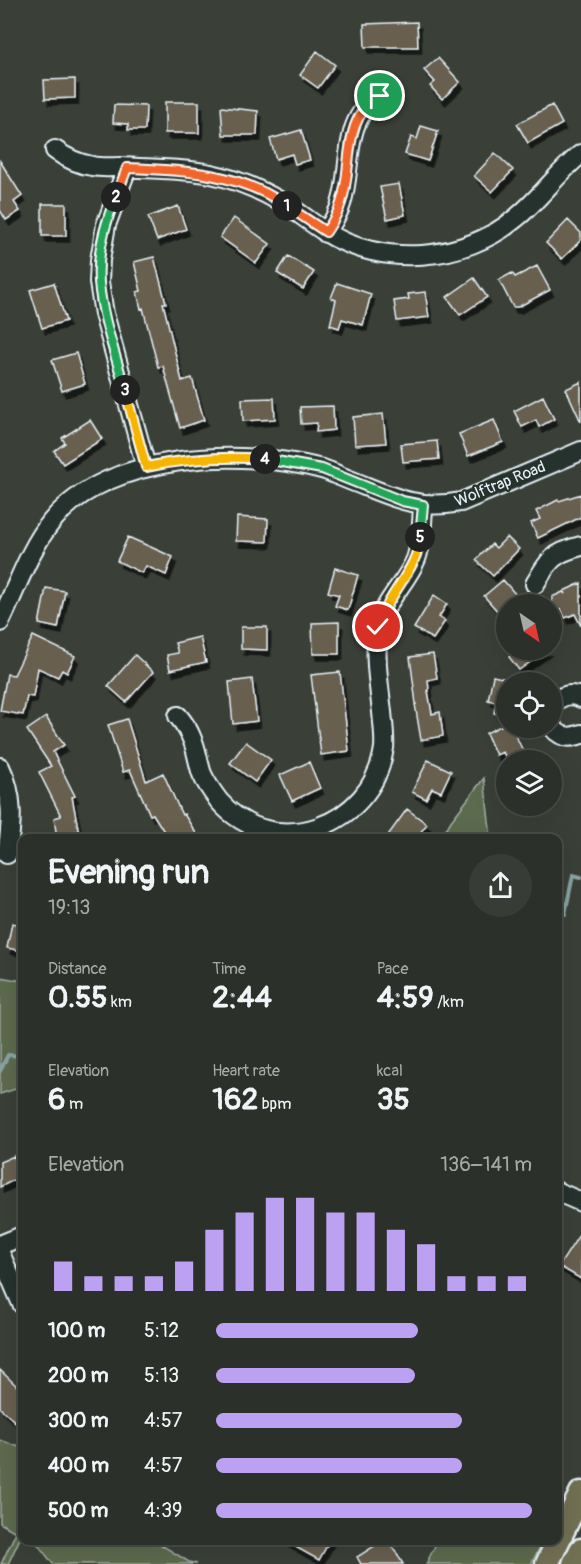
<!DOCTYPE html>
<html lang="en">
<head>
<meta charset="utf-8">
<style>
  :root { --surface:#2c302a; --page:#383c36; --text:#f1f3f6; --muted:#a6a9a8; --line:#484b47; --accent:#bca0f2 }
  body { margin:0; font-family:Pangolin,sans-serif; background:var(--page); color:var(--text); height:100vh; display:flex; flex-direction:column; font-size:22px; white-space:nowrap }
  * { box-sizing:border-box; margin:0 }
  p { font-size:20px; color:var(--muted) }
  .icon { flex:none; width:33px; height:33px; fill:none; stroke:currentColor; stroke-width:2; stroke-linecap:round; stroke-linejoin:round }
  .map { position:relative; flex:1; overflow:hidden }
  .panel { position:absolute; left:18px; top:834px; width:544px; height:711px; display:flex; flex-direction:column; background:var(--surface); border-radius:12px; box-shadow:0 6px 24px #0002,0 0 0 2px var(--line) }
  .panel>* { flex:none }
  .needle { width:39px; rotate:146deg }
  .fabs { position:absolute; left:496px; top:594px; display:grid; gap:12px }
  .fabs a { display:grid; place-items:center; width:66px; height:66px; border-radius:50%; background:var(--surface); box-shadow:0 6px 24px #0002,0 0 0 2px var(--line); font-size:30px }
  .pin { position:absolute; display:grid; place-items:center; width:51px; height:51px; color:#fff; margin:-26px; border:3px solid #fff; border-radius:50%; box-shadow:0 2px 6px #0007 }
  .km { position:absolute; width:30px; height:30px; margin:-15px; border-radius:50%; background:#222; color:#fff; font-size:16px; line-height:30px; text-align:center }
  .round { display:grid; place-items:center; flex:none; width:63px; height:63px; border-radius:32px; background:var(--page) }
  .overview { display:flex; align-items:center; justify-content:space-between; height:102px; padding:0 30px }
  h1 { font-size:33px; font-weight:700; line-height:45px }
  .figures { display:grid; grid-template-columns:repeat(3,1fr); gap:9px; height:102px; padding:6px 30px }
  .figures div { display:grid; align-content:center }
  .figures b { font-size:30px; font-weight:700 }
  .figures small { font-size:16px; font-weight:400 }
  .figures p { font-size:16px }
  .chart { height:168px; padding:12px 30px }
  .chart p { display:flex; justify-content:space-between }
  .chart svg { width:100%; height:108px; margin-top:6px; stroke:var(--accent); stroke-width:6 }
  ul { padding:0 30px; list-style:none; font-size:20px }
  li { display:grid; grid-template-columns:96px 72px 1fr; align-items:center; height:45px }
  li i { height:15px; border-radius:8px; background:var(--accent) }
  .map>svg:first-child { display:block }
  .green { fill:#5b6b4d; stroke:#a2aea2; stroke-width:1.5 }
  .lines { fill:none; stroke-linecap:round; stroke-linejoin:round }
  .stream { stroke:#89a3a5; stroke-width:4 }
  .building { fill:#675e50; stroke:#e8f1f8; stroke-width:1.5; filter:url(#shadow) }
  .minor-casing { stroke:#e8f1f8; stroke-width:22 }
  .major-casing { stroke:#e8f1f8; stroke-width:27 }
  .minor { stroke:#26332d; stroke-width:18 }
  .major { stroke:#716f52; stroke-width:22 }
  .split-1-casing { stroke:#fff; stroke-width:12 }
  .split-2-casing { stroke:#fff; stroke-width:12 }
  .split-3-casing { stroke:#fff; stroke-width:12 }
  .split-4-casing { stroke:#fff; stroke-width:12 }
  .split-5-casing { stroke:#fff; stroke-width:12 }
  .split-6-casing { stroke:#fff; stroke-width:12 }
  .split-1 { stroke:#f0652b; stroke-width:8 }
  .split-2 { stroke:#f0652b; stroke-width:8 }
  .split-3 { stroke:#22a559; stroke-width:8 }
  .split-4 { stroke:#f5b400; stroke-width:8 }
  .split-5 { stroke:#22a559; stroke-width:8 }
  .split-6 { stroke:#f5b400; stroke-width:8 }
  .labels { text-anchor:middle; dominant-baseline:central; stroke-width:4.5; stroke-linejoin:round; paint-order:stroke }
  .street-label { font-size:16px; fill:#e8f1f8; stroke:#26332d }
</style>
</head>
<body>
<div class="map">
<svg width="581" height="1564" viewBox="0 0 581 1564">
  <defs>
    <filter id="shadow"><feDropShadow dx="3.5" dy="6" stdDeviation="0" flood-color="#0009"/></filter>
  </defs>
  <rect width="100%" height="100%" fill="#3a4038"/>
  <filter id="ink" filterUnits="userSpaceOnUse"><feTurbulence type="fractalNoise" baseFrequency=".0167" numOctaves="2"/><feDisplacementMap in="SourceGraphic" scale="12" xChannelSelector="R" yChannelSelector="G"/><feConvolveMatrix kernelMatrix="1 2 1 2 8 2 1 2 1" color-interpolation-filters="sRGB"/></filter>
  <g filter="url(#ink)">
    <path class="green" d="M484 778 491 838H441L451 821Z
      M0 977 22 981V1087L0 1094Z
      M0 1440 22 1448V1534L8 1564H1L16 1532 0 1523Z
      M438 1540H543V1541L531 1564H426Z
      M35 1541H155L189 1562 197 1564H53Z"/>
    <g class="lines">
      <path class="stream" d="M558 913 565 914 573 875 581 877
        M0 1071 8 1055 22 1056"/>
    </g>
    <path class="building" d="M417 22 418 47H365L364 24Z
      M317 51 335 65 318 88 300 75Z
      M438 58 460 82 442 99 430 86 435 82 424 70Z
      M75 79V98L45 99 44 80Z
      M165 102H199V133H165Z
      M114 105 146 106 145 130H128V124L113 123Z
      M552 105 562 124 528 143 517 124Z
      M221 107 258 111 257 135H223Z
      M421 126 438 131 428 161 405 154 411 137 417 139Z
      M301 130 310 160 295 164 292 154 276 159 270 139Z
      M495 153 513 170 492 192 474 176Z
      M0 161 22 196 14 202 20 211 6 220 0 210Z
      M399 184 405 215 387 219 380 187Z
      M42 204H66V236H42Z
      M178 206 186 229 157 240 148 217Z
      M234 218 270 244 256 263 220 237Z
      M568 220 581 233V240L562 259 546 243Z
      M288 256 314 272 303 289 277 273Z
      M154 257 166 303H163L182 381 192 378 204 420 180 428 163 366 158 367 143 308 141 309 137 292 141 291 134 262Z
      M537 266 550 290 518 307H513L499 280 512 273 515 277Z
      M474 278 487 297 460 315 447 297Z
      M54 283 66 321 42 328 30 290Z
      M337 283 371 294 363 325 342 319 339 328 330 325 336 300 331 298Z
      M425 292 429 317 397 321 394 301 409 299 408 294Z
      M76 353 85 384 62 391 52 360Z
      M581 382V422L566 389Z
      M543 396 554 419 539 427 536 420 522 427 514 411Z
      M274 398 275 419 243 421 242 399Z
      M333 406 334 430 316 432 317 423 301 424 300 407Z
      M383 414 386 443 355 445 353 417Z
      M90 420 102 439 63 464 54 451 65 443 62 438Z
      M494 420 503 442 468 456 459 434Z
      M437 441 439 459 403 462 401 444Z
      M581 494V517L538 538 531 523 540 519 536 511 558 500 559 501Z
      M237 517 268 519 267 542 236 541Z
      M128 537 173 557 166 575 146 566 142 573 117 561Z
      M507 537 519 549 493 576 476 560 492 544 496 548Z
      M335 568 358 575 348 610 335 606 339 595 328 592Z
      M503 580 524 604H507V609L500 614 484 596Z
      M581 583V626L575 614 565 618 561 609 552 614V597L563 592 565 594 564 591Z
      M46 588 65 591 58 628 39 624Z
      M434 595 447 604 439 617 445 621 433 639 414 628Z
      M339 622V654H313L312 623Z
      M241 627H267V650L241 649Z
      M33 636 75 656 67 673 62 670 58 677 38 668 33 697 27 696 23 715 0 711 7 674 14 675Z
      M200 637 206 662 170 670 167 655 178 653 175 643Z
      M519 650H547L519 670 509 657Z
      M433 654 437 678 428 680 429 691H428L432 714 440 712 443 736 421 740 415 704H416L410 657Z
      M135 655 153 672 126 702 108 686Z
      M340 672 349 751 321 755 311 675Z
      M493 676 507 679V716L494 713 496 702 488 700Z
      M252 679 257 721 233 724 229 682Z
      M46 717 64 745 53 752 75 796 72 797 80 838H57L54 818 61 816 39 772 51 766 27 730Z
      M127 719 146 781 163 773 182 815 184 814 199 838H168L153 814 150 815 130 770 123 772 108 725Z
      M507 723V728H512L525 755 513 760H507L503 752 496 755 486 733Z
      M246 742 271 760 255 782 230 763Z
      M428 760 451 771 441 792 432 788 426 799 412 792Z
      M309 762 320 788 292 801 280 775Z
      M407 809 427 824 416 838H386Z
      M12 923 22 925V951L7 948Z
      M14 1156 22 1176 0 1187V1162Z
      M581 1232V1279L559 1266Z
      M0 1370 22 1391V1428L0 1408Z
      M283 1540H330L319 1560Z
      M384 1540H389L403 1564H361L357 1557Z"/>
    <g class="lines">
      <defs>
        <path id="minor" d="M55 150C66 158 79 164 92 166 101 168 111 167 120 167 150 169 181 168 211 174 235 179 261 190 283 203 297 211 310 222 324 231 381 268 464 262 516 218 540 199 557 173 581 154
          M127 168 106 225 100 260 99 282 104 314 146 467
          M326 233C332 223 338 214 341 204 353 167 341 118 380 96
          M535 584C549 560 553 553 581 546
          M0 622C16 590 29 549 52 521 109 452 242 448 322 469 330 471 339 476 347 479 389 495 415 511 461 502L581 451
          M552 705C560 696 570 692 581 698
          M178 716C184 723 189 731 192 739 197 750 198 763 202 774 206 783 213 793 219 801 273 863 373 827 384 748 385 736 383 724 382 712 379 685 374 657 378 630 382 602 406 584 416 559 422 542 422 523 423 505
          M552 727C560 737 569 739 581 734
          M0 767C14 795 12 824 7 854
          M558 1192 581 1202
          M0 1245 22 1236
          M0 1253 22 1304"/>
        <path id="major" d="M547 1564 581 1493
          M574 1564 581 1550"/>
      </defs>
      <use href="#minor" class="minor-casing"/>
      <use href="#major" class="major-casing"/>
      <use href="#minor" class="minor"/>
      <use href="#major" class="major"/>
    </g>
  </g>
  <g class="lines" filter="url(#ink)">
    <defs>
      <path id="split-1" d="M287 206 326 232C332 223 338 214 341 203 354 166 340 119 380 96"/>
      <path id="split-2" d="M116 197 127 168C184 170 239 172 287 206"/>
      <path id="split-3" d="M116 197C105 223 97 254 99 282 102 319 116 355 125 390"/>
      <path id="split-4" d="M125 390 146 467C185 459 225 456 265 459"/>
      <path id="split-5" d="M265 459 322 469 402 501 423 505 420 537"/>
      <path id="split-6" d="M378 627C382 617 386 606 392 597 404 577 418 561 420 537"/>
    </defs>
    <use href="#split-1" class="split-1-casing"/>
    <use href="#split-2" class="split-2-casing"/>
    <use href="#split-3" class="split-3-casing"/>
    <use href="#split-4" class="split-4-casing"/>
    <use href="#split-5" class="split-5-casing"/>
    <use href="#split-6" class="split-6-casing"/>
    <use href="#split-1" class="split-1"/>
    <use href="#split-2" class="split-2"/>
    <use href="#split-3" class="split-3"/>
    <use href="#split-4" class="split-4"/>
    <use href="#split-5" class="split-5"/>
    <use href="#split-6" class="split-6"/>
  </g>
  <g class="labels">
    <g class="street-label">
      <text transform="translate(500 484) rotate(-22)">Wolftrap Road</text>
    </g>
  </g>
</svg>
<div class="fabs">
<a><svg class="needle" viewBox="-14 -14 28 28"><path d="M0-13l5 13h-10z" fill="#e53935"/><path d="M0 13l5-13h-10z" fill="#a6a9a8"/></svg></a>
<a><svg class="icon" aria-label="locate" viewBox="0 0 24 24"><circle cx="12" cy="12" r="6"/><path d="M12 2v4M12 18v4M2 12h4M18 12h4"/></svg></a>
<a><svg class="icon" aria-label="layers" viewBox="0 0 24 24"><path d="M12 4l9 5-9 5-9-5zM3 14l9 5 9-5"/></svg></a>
</div>
<div class="pin" style="left:380px;top:96px;background:#1e9e55"><svg class="icon" aria-label="arrive" viewBox="0 0 24 24"><path d="M6 21V4h12l-3 4 3 4H6"/></svg></div>
<div class="pin" style="left:378px;top:627px;background:#d93025"><svg class="icon" aria-label="check" viewBox="0 0 24 24"><path d="M5 12l5 5 9-10"/></svg></div>
<b class="km" style="left:287px;top:206px">1</b>
<b class="km" style="left:116px;top:197px">2</b>
<b class="km" style="left:125px;top:390px">3</b>
<b class="km" style="left:265px;top:459px">4</b>
<b class="km" style="left:420px;top:537px">5</b>
<section class="panel">
<div class="overview"><div><h1>Evening run</h1><p>19:13</p></div><a class="round"><svg class="icon" aria-label="share" viewBox="0 0 24 24"><path d="M12 15V3M7 8l5-5 5 5M5 13v7h14v-7"/></svg></a></div>
<div class="figures">
<div><p>Distance</p><b>0.55<small> km</small></b></div>
<div><p>Time</p><b>2:44</b></div>
<div><p>Pace</p><b>4:59<small> /km</small></b></div>
</div>
<div class="figures">
<div><p>Elevation</p><b>6<small> m</small></b></div>
<div><p>Heart rate</p><b>162<small> bpm</small></b></div>
<div><p>kcal</p><b>35</b></div>
</div>
<div class="chart"><p><span>Elevation</span>136–141 m</p>
<svg viewBox="0 0 160 44" preserveAspectRatio="none"><path d="M5 44V32M15 44V38M25 44V38M35 44V38M45 44V32M55 44V19M65 44V12M75 44V6M85 44V6M95 44V12M105 44V12M115 44V19M125 44V25M135 44V38M145 44V38M155 44V38"/></svg>
</div>
<ul>
<li><b>100 m</b>5:12<i style="width:64%"></i></li>
<li><b>200 m</b>5:13<i style="width:63%"></i></li>
<li><b>300 m</b>4:57<i style="width:78%"></i></li>
<li><b>400 m</b>4:57<i style="width:78%"></i></li>
<li><b>500 m</b>4:39<i style="width:100%"></i></li>
</ul>
</section>
</div>
</body>
</html>
